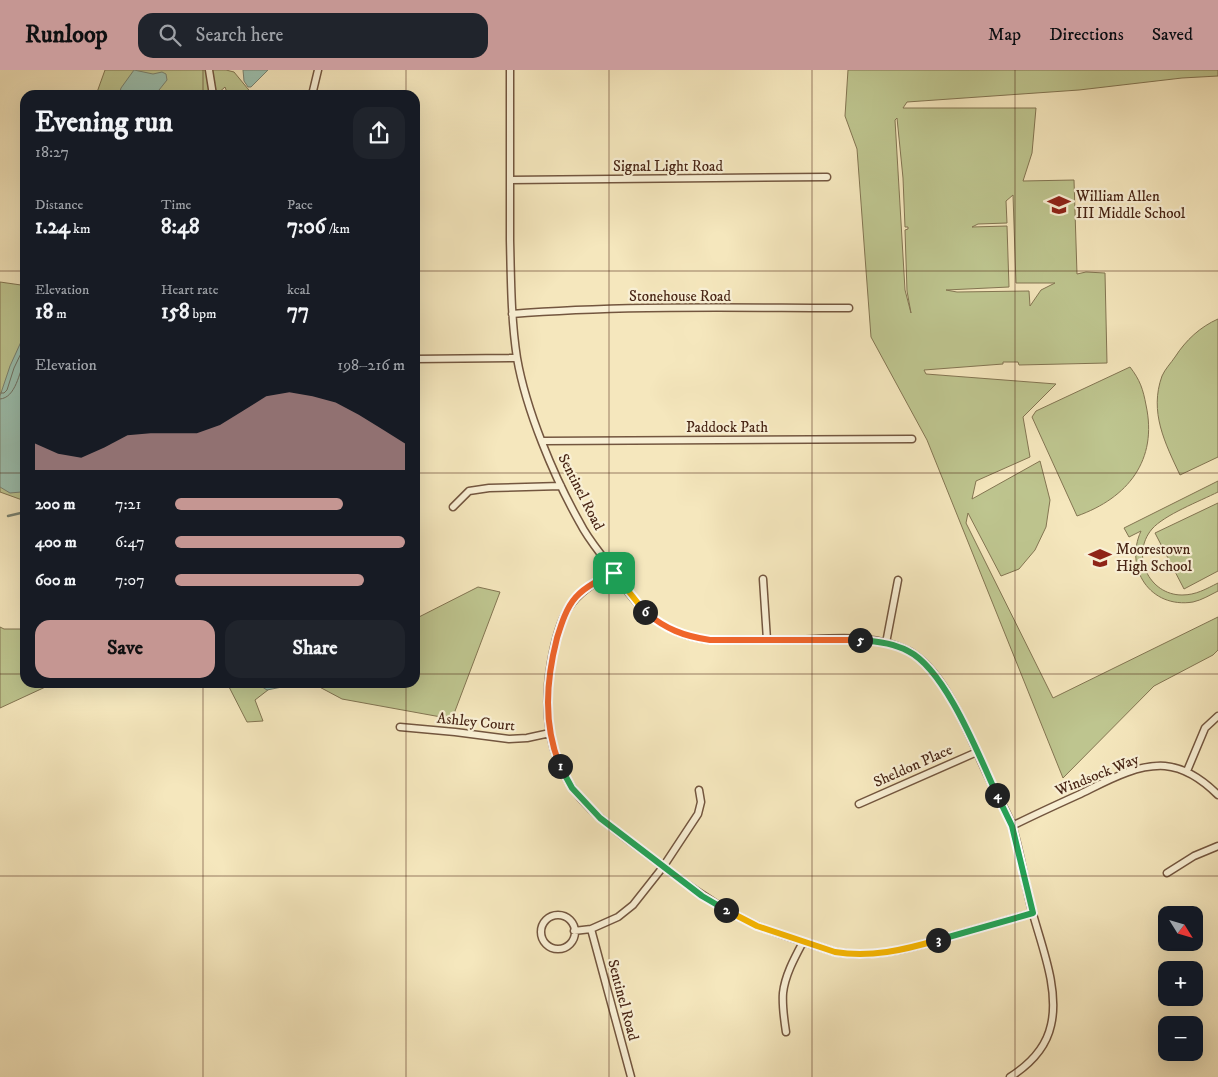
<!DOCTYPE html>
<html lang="en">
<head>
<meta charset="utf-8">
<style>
  :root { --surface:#171b24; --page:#20242c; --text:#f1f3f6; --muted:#9ea1a6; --accent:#c59692 }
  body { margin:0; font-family:"IM FELL DW Pica",serif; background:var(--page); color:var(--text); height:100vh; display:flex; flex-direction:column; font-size:19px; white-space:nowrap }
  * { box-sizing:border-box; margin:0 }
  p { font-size:16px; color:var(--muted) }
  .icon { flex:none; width:28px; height:28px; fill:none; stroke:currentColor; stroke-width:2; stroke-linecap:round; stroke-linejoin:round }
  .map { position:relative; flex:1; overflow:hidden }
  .details { position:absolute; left:20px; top:20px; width:400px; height:598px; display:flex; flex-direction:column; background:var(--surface); border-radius:15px; box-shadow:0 5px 20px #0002 }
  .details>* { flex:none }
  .needle { width:32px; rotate:127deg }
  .tools { position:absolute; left:1158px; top:836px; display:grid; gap:10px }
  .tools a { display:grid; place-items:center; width:45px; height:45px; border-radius:10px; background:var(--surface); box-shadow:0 5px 20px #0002; font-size:25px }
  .pin { position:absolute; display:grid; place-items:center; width:42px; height:42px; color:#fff; margin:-21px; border-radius:10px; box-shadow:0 2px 8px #0006 }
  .km { position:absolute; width:25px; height:25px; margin:-12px; border-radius:50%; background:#222; color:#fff; font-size:14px; line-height:25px; text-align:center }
  .round { display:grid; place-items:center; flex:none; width:52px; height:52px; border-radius:15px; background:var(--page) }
  .overview { display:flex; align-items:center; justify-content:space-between; height:85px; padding:0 15px }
  h1 { font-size:28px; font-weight:700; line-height:38px }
  .stats { display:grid; grid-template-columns:repeat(3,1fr); gap:8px; height:85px; padding:5px 15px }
  .stats div { display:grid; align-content:center }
  .stats b { font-size:21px; font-weight:700 }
  .stats small { font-size:14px; font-weight:400 }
  .stats p { font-size:14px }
  .chart { height:140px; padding:10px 15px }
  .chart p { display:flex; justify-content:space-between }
  .chart svg { width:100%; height:90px; margin-top:5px; fill:var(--accent); opacity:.7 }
  .action { display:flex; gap:10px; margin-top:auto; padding:10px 15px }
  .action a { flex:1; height:58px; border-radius:15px; background:var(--accent); color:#111; font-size:20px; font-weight:700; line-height:58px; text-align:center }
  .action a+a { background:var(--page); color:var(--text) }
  ul { padding:0 15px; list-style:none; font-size:16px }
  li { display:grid; grid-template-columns:80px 60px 1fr; align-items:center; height:38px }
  li i { height:12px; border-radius:6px; background:var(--accent) }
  header { display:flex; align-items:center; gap:30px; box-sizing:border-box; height:70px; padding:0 25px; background:var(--accent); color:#111 }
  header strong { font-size:24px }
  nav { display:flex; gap:28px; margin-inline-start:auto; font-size:18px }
  .search { width:350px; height:45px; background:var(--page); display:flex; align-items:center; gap:12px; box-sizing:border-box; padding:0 18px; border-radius:15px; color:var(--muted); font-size:19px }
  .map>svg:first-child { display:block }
  .green { fill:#bec58f; stroke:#837552; fill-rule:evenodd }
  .water { fill:#9cc0af; stroke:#7a8271 }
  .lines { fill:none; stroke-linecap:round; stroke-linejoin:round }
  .shore { stroke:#727262; stroke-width:1 }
  .stream { stroke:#7a8271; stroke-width:2.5 }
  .street-casing { stroke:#73563f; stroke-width:9 }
  .street { stroke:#f8efd4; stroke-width:6 }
  .split-1-casing { stroke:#fff; stroke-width:10 }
  .split-2-casing { stroke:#fff; stroke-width:10 }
  .split-3-casing { stroke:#fff; stroke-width:10 }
  .split-4-casing { stroke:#fff; stroke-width:10 }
  .split-5-casing { stroke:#fff; stroke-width:10 }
  .split-6-casing { stroke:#fff; stroke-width:10 }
  .split-7-casing { stroke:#fff; stroke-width:10 }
  .split-1 { stroke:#f0652b; stroke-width:6 }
  .split-2 { stroke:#22a559; stroke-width:6 }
  .split-3 { stroke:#f5b400; stroke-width:6 }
  .split-4 { stroke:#22a559; stroke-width:6 }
  .split-5 { stroke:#22a559; stroke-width:6 }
  .split-6 { stroke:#f0652b; stroke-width:6 }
  .split-7 { stroke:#f5b400; stroke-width:6 }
  .grid { fill:none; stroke:#482515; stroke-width:1; stroke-opacity:0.55 }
  .labels { text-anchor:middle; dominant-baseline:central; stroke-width:4.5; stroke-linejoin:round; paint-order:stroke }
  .street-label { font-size:15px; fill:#482515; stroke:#f8efd4 }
  .poi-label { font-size:15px; fill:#482515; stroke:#f8efd4; text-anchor:start }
</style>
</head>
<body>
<header>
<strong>Runloop</strong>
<div class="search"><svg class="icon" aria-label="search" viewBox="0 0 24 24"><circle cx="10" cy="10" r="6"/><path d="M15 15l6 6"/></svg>Search here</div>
<nav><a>Map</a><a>Directions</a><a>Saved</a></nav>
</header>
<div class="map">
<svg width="1218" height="1007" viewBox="0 0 1218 1007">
  <rect width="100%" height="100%" fill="#f5e7bd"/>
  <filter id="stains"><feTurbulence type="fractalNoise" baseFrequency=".004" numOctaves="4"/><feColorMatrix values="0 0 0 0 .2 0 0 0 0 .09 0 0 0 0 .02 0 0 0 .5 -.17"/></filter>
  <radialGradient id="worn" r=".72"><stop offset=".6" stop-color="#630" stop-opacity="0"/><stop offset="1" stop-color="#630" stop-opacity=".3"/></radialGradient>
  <path class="green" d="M105 0H226L234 2 253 25H228L225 17 216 25H96Z
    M848 0H1218V6L1182 8 1079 20 907 32 903 38H1036L1032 83 1023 111 1074 110 1077 204 1086 202 1105 203 1107 293 1019 295 1018 292H1003V294L924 300 926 304 1056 314 1023 347 1030 387 976 411 972 429 1040 391 1050 430 1046 457 1035 480 1019 499 1001 506 968 443 966 453 1053 628 1218 547V580L1213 585 1154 616 1063 708 927 370 871 267 857 79 845 46ZM897 48 903 108 905 157H908V159L905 160 907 221 911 243 905 220 895 50ZM1013 125 1016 213H1055L1041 220 1030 236 1029 221 957 222 946 220 1009 217 1007 156 972 157 978 154 1007 153 1006 131Z
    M25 205V431L0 422V212L21 215Z
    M1218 249V387L1180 405C1165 373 1149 342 1162 306 1165 299 1171 293 1175 287 1186 270 1200 257 1218 249Z
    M1130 297C1140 310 1143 319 1146 335 1158 390 1128 428 1077 446L1032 347 1036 341Z
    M1218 411V422C1200 431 1164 445 1152 459 1130 485 1149 525 1182 525 1196 525 1206 519 1218 513V521C1210 525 1202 530 1193 532 1150 539 1124 498 1141 461L1129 467 1124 458Z
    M1218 433V501L1184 519 1155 463Z
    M478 517 500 522 452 649 342 629 312 613 415 612V549Z
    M0 557 4 559H24L25 612 54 613 0 638Z
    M227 613H277L255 630 263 651 247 652Z"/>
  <path class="water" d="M134 0 153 4 162 2 166 4 167 10 155 25H119L121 18Z
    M243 0H268L251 17H248L244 11Z
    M25 263V387L22 400 25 418 21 422 10 423 0 417V326L10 296Z
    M256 613H293L282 617 267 620Z"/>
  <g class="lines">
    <path class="shore" d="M0 323H4L7 320 14 298 25 275
      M0 329C16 328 19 302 25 290"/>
    <path class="stream" d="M8 446 25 442"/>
    <defs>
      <path id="street" d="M209 0 213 25
        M510 0C510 57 510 114 510 170 511 210 511 249 517 288 526 340 554 407 580 453 587 467 597 479 606 491 636 534 654 563 710 570 738 570 765 570 793 570 830 569 875 563 909 581 946 602 969 666 987 704 995 721 1005 738 1012 755 1020 780 1024 807 1030 833 1039 870 1060 917 1051 955 1046 978 1029 995 1010 1007
        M312 25 318 0
        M510 110 827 107
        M512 244C624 235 737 238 849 238
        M415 289 517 288
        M543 371 912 369
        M453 437 469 421 489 418 561 416
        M614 503C569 523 559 546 551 593 545 627 546 662 559 694 576 735 614 759 648 785 682 811 716 837 756 855 781 866 809 873 835 882 876 889 916 877 955 865 981 858 1007 850 1033 843
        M763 509 767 570
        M886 573 898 510
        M400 657 455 662 509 669 527 668 550 663
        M1187 701 1205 658 1218 646
        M859 734 977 682
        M1012 756C1034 745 1056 735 1078 725 1105 712 1135 694 1165 696 1187 698 1204 711 1218 725
        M1167 803 1194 786 1218 776
        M541 862a17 17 0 1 1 34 0a17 17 0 1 1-34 0Z
        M591 859 631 1007
        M574 861 591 859 618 847 633 835 663 797 698 744 701 732 699 720
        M786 962C784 949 782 936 783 923 785 905 795 887 803 872"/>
    </defs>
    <use href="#street" class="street-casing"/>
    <use href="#street" class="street"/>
  </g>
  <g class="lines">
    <defs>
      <path id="split-1" d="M560 696C543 654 546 611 557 568 561 555 566 538 576 527 586 516 601 509 614 503"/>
      <path id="split-2" d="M560 696 572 718 600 748 702 826 726 840"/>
      <path id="split-3" d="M726 840 757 856 835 882C870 888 904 880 938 870"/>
      <path id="split-4" d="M938 870 1033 843 1012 756 997 725"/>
      <path id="split-5" d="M860 570C876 571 893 573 908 581 946 600 979 686 997 725"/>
      <path id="split-6" d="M645 542C666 559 683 566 710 570H860"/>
      <path id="split-7" d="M614 503 645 542"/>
    </defs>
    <use href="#split-1" class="split-1-casing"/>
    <use href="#split-2" class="split-2-casing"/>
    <use href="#split-3" class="split-3-casing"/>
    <use href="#split-4" class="split-4-casing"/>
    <use href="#split-5" class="split-5-casing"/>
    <use href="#split-6" class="split-6-casing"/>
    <use href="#split-7" class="split-7-casing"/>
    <use href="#split-1" class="split-1"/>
    <use href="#split-2" class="split-2"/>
    <use href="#split-3" class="split-3"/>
    <use href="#split-4" class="split-4"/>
    <use href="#split-5" class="split-5"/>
    <use href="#split-6" class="split-6"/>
    <use href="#split-7" class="split-7"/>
  </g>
  <path class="grid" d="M203 0V25M406 0V25M609 0V1007M812 0V1007M1015 0V1007M0 201H25M415 201H1218M0 403H25M415 403H1218M0 604H25M415 604H1218M203 612V1007M406 612V1007M0 806H1218"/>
  <defs>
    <symbol id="school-bare" viewBox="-9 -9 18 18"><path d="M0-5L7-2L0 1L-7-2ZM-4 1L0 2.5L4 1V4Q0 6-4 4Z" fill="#8f2418" stroke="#f8efd4" stroke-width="2.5" paint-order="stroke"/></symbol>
  </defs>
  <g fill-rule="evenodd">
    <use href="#school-bare" x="1043" y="119" width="32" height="32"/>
    <use href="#school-bare" x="1084" y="472" width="32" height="32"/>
  </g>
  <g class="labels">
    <g class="street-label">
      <text x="668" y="96">Signal Light Road</text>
      <text x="680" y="226">Stonehouse Road</text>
      <text x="727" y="357">Paddock Path</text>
      <text transform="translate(581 422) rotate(63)">Sentinel Road</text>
      <text transform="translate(476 652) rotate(6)">Ashley Court</text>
      <text transform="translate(913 696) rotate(-24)">Sheldon Place</text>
      <text transform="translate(1097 705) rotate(-22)">Windsock Way</text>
      <text transform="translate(623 930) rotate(75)">Sentinel Road</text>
    </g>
    <g class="poi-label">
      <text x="1076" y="126">William Allen<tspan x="1076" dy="17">III Middle School</tspan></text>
      <text x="1116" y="479">Moorestown<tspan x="1116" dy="17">High School</tspan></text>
    </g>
  </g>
  <rect width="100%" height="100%" filter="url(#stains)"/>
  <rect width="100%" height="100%" fill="url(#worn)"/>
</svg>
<div class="tools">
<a><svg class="needle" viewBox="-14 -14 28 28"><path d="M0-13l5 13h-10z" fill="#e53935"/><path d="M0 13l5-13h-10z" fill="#9ea1a6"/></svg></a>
<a>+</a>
<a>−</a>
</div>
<div class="pin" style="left:614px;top:503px;background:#1e9e55"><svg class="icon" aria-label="arrive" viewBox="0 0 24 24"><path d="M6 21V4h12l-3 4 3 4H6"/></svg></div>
<b class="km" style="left:560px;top:696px">1</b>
<b class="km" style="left:726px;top:840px">2</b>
<b class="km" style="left:938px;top:870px">3</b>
<b class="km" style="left:997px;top:725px">4</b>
<b class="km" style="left:860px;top:570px">5</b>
<b class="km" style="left:645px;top:542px">6</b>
<section class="details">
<div class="overview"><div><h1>Evening run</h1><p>18:27</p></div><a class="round"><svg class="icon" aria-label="share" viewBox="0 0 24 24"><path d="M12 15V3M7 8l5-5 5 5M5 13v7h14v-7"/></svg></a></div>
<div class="stats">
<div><p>Distance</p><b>1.24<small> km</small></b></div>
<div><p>Time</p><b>8:48</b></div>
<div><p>Pace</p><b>7:06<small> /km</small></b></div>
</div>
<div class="stats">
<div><p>Elevation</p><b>18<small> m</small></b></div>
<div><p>Heart rate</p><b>158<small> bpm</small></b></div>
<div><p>kcal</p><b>77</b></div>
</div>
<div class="chart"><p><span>Elevation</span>198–216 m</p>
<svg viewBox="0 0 160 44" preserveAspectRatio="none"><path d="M0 44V31L10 36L20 38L30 33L40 27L50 26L60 26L70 26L80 22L90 15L100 8L110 6L120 8L130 11L140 17L150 24L160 31V44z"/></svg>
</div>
<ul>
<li><b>200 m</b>7:21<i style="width:73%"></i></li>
<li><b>400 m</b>6:47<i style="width:100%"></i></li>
<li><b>600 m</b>7:07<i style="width:82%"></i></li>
</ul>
<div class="action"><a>Save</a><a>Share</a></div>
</section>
</div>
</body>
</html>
